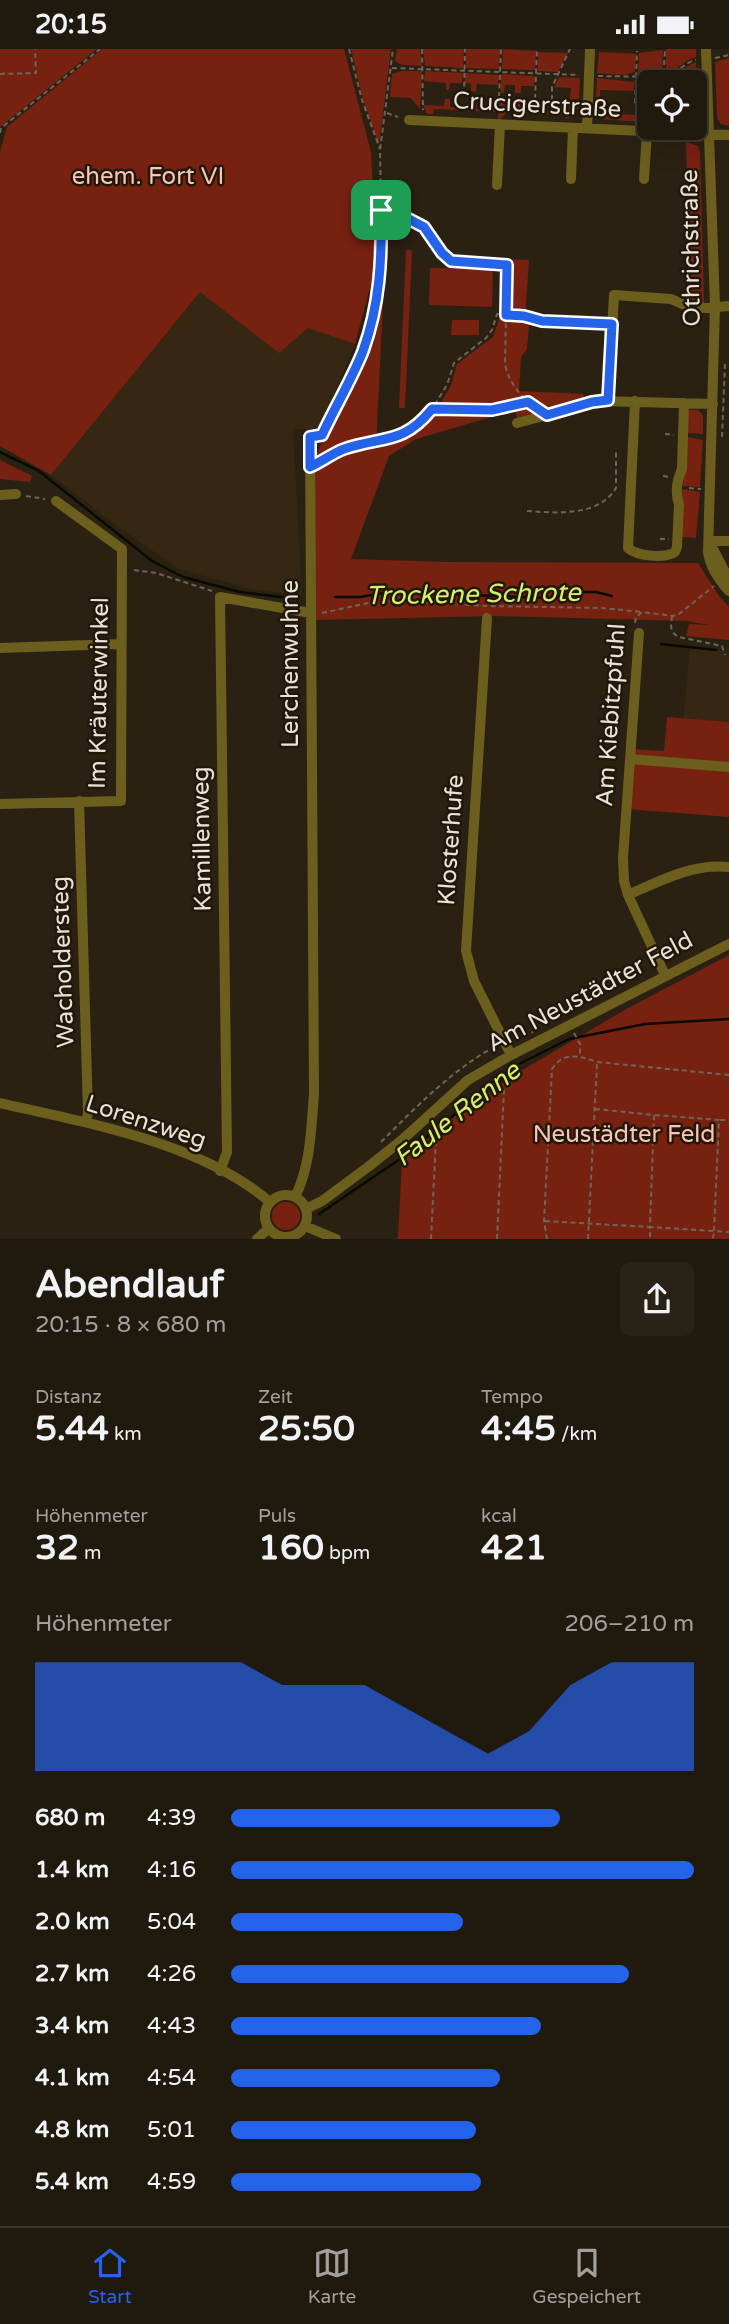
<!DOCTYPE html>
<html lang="de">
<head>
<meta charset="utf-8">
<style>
  :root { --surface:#20190e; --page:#282217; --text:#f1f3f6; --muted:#a2a09e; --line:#3d382e; --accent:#2563eb }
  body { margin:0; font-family:"Varela Round",sans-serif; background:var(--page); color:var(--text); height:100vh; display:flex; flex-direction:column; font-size:26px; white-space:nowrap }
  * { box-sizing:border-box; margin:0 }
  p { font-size:23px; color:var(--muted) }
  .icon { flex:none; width:38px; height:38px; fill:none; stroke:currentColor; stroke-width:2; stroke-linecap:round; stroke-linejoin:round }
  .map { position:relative; height:1190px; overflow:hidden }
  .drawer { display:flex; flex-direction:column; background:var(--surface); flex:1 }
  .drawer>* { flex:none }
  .controls { position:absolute; left:637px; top:21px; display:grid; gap:14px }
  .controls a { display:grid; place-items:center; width:70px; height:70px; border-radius:10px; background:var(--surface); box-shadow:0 7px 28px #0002,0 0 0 2px var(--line); font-size:35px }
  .pin { position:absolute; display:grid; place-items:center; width:60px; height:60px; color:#fff; margin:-30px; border-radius:14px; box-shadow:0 4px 10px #0006 }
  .round { display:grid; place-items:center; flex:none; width:74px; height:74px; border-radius:10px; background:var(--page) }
  .head { display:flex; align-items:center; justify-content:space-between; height:119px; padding:0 35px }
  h1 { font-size:38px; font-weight:700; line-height:52px }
  .figures { display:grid; grid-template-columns:repeat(3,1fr); gap:10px; height:119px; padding:7px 35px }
  .figures div { display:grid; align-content:center }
  .figures b { font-size:35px; font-weight:700 }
  .figures small { font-size:19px; font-weight:400 }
  .figures p { font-size:19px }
  .chart { height:196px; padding:14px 35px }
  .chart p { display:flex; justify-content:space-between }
  .chart svg { width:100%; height:126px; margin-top:7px; fill:var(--accent); opacity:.7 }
  ul { padding:0 35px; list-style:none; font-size:23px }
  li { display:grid; grid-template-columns:112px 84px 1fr; align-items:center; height:52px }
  li i { height:18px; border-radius:9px; background:var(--accent) }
  .status { display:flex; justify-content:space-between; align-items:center; height:49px; padding:0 35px; background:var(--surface); direction:ltr }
  .status svg { height:19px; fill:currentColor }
  .dock { display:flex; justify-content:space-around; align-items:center; height:98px; border-top:2px solid var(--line); background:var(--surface); font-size:19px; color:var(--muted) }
  .dock a { display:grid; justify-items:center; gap:4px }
  .dock .selected { color:var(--accent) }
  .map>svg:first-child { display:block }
  .built { fill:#352712 }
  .green { fill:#772111 }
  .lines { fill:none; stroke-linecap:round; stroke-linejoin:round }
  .stream { stroke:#070b00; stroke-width:2.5 }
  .path { stroke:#6e6558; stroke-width:2; stroke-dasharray:5 3.5; stroke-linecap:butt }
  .minor { stroke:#6c5f1d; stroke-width:10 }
  .route-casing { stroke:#fff; stroke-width:14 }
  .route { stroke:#2563eb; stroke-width:9 }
  .labels { text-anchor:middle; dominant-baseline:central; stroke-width:5; stroke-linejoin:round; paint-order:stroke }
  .street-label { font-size:24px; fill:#e9e2d9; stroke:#211809 }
  .park-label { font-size:24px; fill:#fac5b9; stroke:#211809 }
  .water-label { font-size:26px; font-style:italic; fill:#d6f06c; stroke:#211809 }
</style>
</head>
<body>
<div class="status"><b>20:15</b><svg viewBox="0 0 49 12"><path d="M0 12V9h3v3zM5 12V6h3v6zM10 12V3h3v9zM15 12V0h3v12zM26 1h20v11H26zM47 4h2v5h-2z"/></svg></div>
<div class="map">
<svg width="729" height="1190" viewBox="0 0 729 1190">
  <rect width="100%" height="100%" fill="#2b2112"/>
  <path class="built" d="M200 243 279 303 308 279 355 295 320 380H293L302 547 252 540 179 520 113 474 51 426Z
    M690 599 729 603V678L683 674Z"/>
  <path class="green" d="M0 0H97L0 78Z
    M102 0H344L371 103 377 213 355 295 308 279 279 304 200 243 51 426 0 397V103L7 78Z
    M351 0H391L379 96 363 50Z
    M397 0H420L422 17 403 16 395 12Z
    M423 0H464L463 19 425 17Z
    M466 0H500L499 20 466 19Z
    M503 0 536 2 535 21 502 20Z
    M666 0H696V8C684 11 678 21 666 25Z
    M663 1 662 26 638 24 639 4Z
    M538 3 568 4 558 23 538 22Z
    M599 3 636 5 635 23 625 26 597 24Z
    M729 9V77L721 75 717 69 715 13Z
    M696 13 698 55H695V33H665V31C677 27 685 17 696 13Z
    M401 22H422L420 60 411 49 390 48 392 25Z
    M425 22 463 24 462 34H450L449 41H446V34L424 32Z
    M465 24 499 26 498 36 477 35 476 43 471 42V35L465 34Z
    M501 25 535 27 534 37H521V44H515V36H505L504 44H501Z
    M559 28 580 29 579 50H570L571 39 554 38Z
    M597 29 634 33V42L600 41V50H596Z
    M445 50H450V58L470 59 471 51H476L477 60 499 61 500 52H503L505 56V66L498 71V63L434 60 433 65H427L423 56 444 57Z
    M516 53H520L521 61 541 62 542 54 547 55V62L569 63 570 53 579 54 576 65 565 70V66L520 64V71H514L512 57Z
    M596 53 599 54V64L638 66 640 61 642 62 641 73 602 70 596 63Z
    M686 93 698 97 700 103 704 255 690 254Z
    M406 201H412L405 359H399Z
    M500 210 529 211 525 271 529 276 527 300 521 308 519 342 584 345 582 352 517 369 515 361 416 390 389 407 351 510 445 513 698 514 719 547 729 558V591L686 587 689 575 709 576 686 572 494 567 315 571 313 422 316 406 369 292 375 264 383 254 376 397 416 381 436 363 451 336 457 315 493 288 500 268Z
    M430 219 493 220 492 258 429 256Z
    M452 271H479V286H451Z
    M688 361H698L703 366V385L686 384Z
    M688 388 703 391 700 438 682 437Z
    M0 411 32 427 30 433 0 430Z
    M682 440 700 443 696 489 682 488Z
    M667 668 729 673V768L626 760 631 700 664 702Z
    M729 906V1190H398L402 1111 463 1060 519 1023 628 959Z
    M272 1167a14 14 0 1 1 28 0a14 14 0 1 1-28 0Z"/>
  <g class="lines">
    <path class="stream" d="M0 403 39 422 152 512 183 528 240 543 298 550
      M335 548H360L390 543 551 549 581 543H596L612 547
      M661 595 716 601
      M319 1165 397 1112 515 1017 569 990 645 975 729 970"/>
    <path class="path" d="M349 0 362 51 380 100
      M422 0 423 61
      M715 9 729 6
      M392 19 579 26
      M0 25 36 24 35 0
      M598 27 665 28C678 25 684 13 696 11
      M663 33 665 0
      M464 46 465 0
      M499 48 501 0
      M535 50 537 0
      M552 51V38L570 0
      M569 52H578
      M635 54 637 2
      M387 64 398 68
      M643 70V62
      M0 84 1 79 100 0
      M382 161 403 167 424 178 441 204 450 212 507 216 505 316C510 335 520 347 535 358
      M528 353 492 361 432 360 447 336 454 314 486 289 492 281 497 265 524 267 542 272 602 274
      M665 385 674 386
      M321 386 361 306 379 236 382 214 380 101 393 0
      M722 388 725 314
      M322 412 344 400 386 392 416 376 431 360
      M663 427 670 428
      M689 439 701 440
      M26 447 45 450
      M527 462C556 464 599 468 616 439V403
      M660 490H669
      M134 521 156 524 212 542
      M322 564 368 554 395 552 488 557 602 559 642 563
      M672 567C671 577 669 583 679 588L722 597 725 606
      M635 574 636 568 642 563 673 567 679 565 714 537
      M574 984 580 995V1007
      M515 988 533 983
      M595 1060 654 1066 650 1178 714 1182 713 1190
      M655 1066 719 1071 714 1182 729 1183
      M720 1071H729
      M381 1093C416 1058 451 1022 494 998
      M545 1172 650 1178V1190
      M431 1190 436 1090
      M497 1190 504 1041
      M547 1190 544 1172 552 1020C563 1002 580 1007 597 1013L729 1026
      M588 1190 597 1014"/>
    <path class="minor" d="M706 0 715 257 708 503C710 518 719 531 729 542
      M409 71 729 86
      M587 79 590 0
      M571 130 573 79
      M644 130 647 83
      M497 136 500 75
      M608 351 614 246 671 250 689 258 706 259 729 257
      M635 352 628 499C637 507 664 510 675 503L677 498 679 455C675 444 677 431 682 420L684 354
      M517 374 600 352 713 355
      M0 446 16 445
      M709 492H729
      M710 494 729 531
      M487 569 466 902 474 932 511 1006
      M639 584 623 809 624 832 628 846 665 926
      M0 599 120 595
      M630 710 729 718
      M79 752 88 1064 86 1073
      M0 755 121 752 122 500 56 452
      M628 846C660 832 693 814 729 818
      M0 1054C87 1074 200 1093 270 1153
      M220 1122 227 1103 220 548 311 564
      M265 1167a21 21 0 1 1 42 0a21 21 0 1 1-42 0Z
      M295 1148C311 1116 311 1080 314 1045L310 388
      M306 1160 322 1152 368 1118 402 1091 468 1031 511 1006 729 895
      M305 1177 336 1190
      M257 1190 268 1180"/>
  </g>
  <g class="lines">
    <defs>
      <path id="route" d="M381 161 403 167 424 178 442 204 451 212 507 216 506 266 524 267 542 272 612 275 608 351 592 353 547 366 528 353 492 361 432 360C403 396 382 387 344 400 333 404 321 413 310 418V388L322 386C335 358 352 330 363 302 380 255 382 210 381 161Z"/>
    </defs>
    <use href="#route" class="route-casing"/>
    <use href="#route" class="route"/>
  </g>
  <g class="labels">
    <g class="street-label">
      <text transform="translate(537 56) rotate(3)">Crucigerstraße</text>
      <text transform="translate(691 199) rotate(-91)">Othrichstraße</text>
      <text transform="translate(290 615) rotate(-90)">Lerchenwuhne</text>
      <text transform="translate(99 644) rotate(-89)">Im Kräuterwinkel</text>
      <text transform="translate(611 666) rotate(-86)">Am Kiebitzpfuhl</text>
      <text transform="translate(202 790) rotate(-91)">Kamillenweg</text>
      <text transform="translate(451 791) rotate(-86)">Klosterhufe</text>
      <text transform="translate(63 913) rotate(-92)">Wacholdersteg</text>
      <text transform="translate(590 943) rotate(-28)">Am Neustädter Feld</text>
      <text transform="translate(146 1073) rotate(18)">Lorenzweg</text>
    </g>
    <g class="park-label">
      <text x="148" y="127">ehem. Fort VI</text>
      <text x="624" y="1085">Neustädter Feld</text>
    </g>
    <g class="water-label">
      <text transform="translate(473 545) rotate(-1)">Trockene Schrote</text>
      <text transform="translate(457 1065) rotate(-38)">Faule Renne</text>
    </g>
  </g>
</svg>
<div class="controls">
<a><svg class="icon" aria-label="locate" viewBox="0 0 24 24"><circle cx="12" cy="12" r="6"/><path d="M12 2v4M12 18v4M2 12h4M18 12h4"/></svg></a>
</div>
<div class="pin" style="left:381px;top:161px;background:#1e9e55"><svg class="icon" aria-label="arrive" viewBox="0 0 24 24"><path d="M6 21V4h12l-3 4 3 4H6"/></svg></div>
</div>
<section class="drawer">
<div class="head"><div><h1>Abendlauf</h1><p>20:15 · 8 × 680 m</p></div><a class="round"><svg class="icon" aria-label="share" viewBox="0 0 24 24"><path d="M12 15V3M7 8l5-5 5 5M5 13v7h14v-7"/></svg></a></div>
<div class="figures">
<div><p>Distanz</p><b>5.44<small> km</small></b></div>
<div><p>Zeit</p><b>25:50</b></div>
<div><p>Tempo</p><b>4:45<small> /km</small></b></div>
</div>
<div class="figures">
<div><p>Höhenmeter</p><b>32<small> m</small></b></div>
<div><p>Puls</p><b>160<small> bpm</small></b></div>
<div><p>kcal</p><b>421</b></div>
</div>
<div class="chart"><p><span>Höhenmeter</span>206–210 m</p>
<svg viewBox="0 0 160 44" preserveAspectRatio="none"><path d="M0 44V6L10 6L20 6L30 6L40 6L50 6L60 14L70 14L80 14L90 22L100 30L110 38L120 30L130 14L140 6L150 6L160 6V44z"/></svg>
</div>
<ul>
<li><b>680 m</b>4:39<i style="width:71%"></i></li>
<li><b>1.4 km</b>4:16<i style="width:100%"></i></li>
<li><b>2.0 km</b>5:04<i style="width:50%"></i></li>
<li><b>2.7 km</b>4:26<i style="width:86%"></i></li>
<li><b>3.4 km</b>4:43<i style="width:67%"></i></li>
<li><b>4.1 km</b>4:54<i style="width:58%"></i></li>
<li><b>4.8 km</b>5:01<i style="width:53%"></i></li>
<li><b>5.4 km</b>4:59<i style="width:54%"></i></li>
</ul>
</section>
<nav class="dock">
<a class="selected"><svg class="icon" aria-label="home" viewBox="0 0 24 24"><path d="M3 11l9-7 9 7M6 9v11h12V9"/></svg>Start</a>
<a><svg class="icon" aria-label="map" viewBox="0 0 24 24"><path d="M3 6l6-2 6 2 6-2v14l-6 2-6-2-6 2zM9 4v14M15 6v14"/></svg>Karte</a>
<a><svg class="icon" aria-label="saved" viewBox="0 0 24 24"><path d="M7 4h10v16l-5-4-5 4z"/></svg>Gespeichert</a>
</nav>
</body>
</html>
